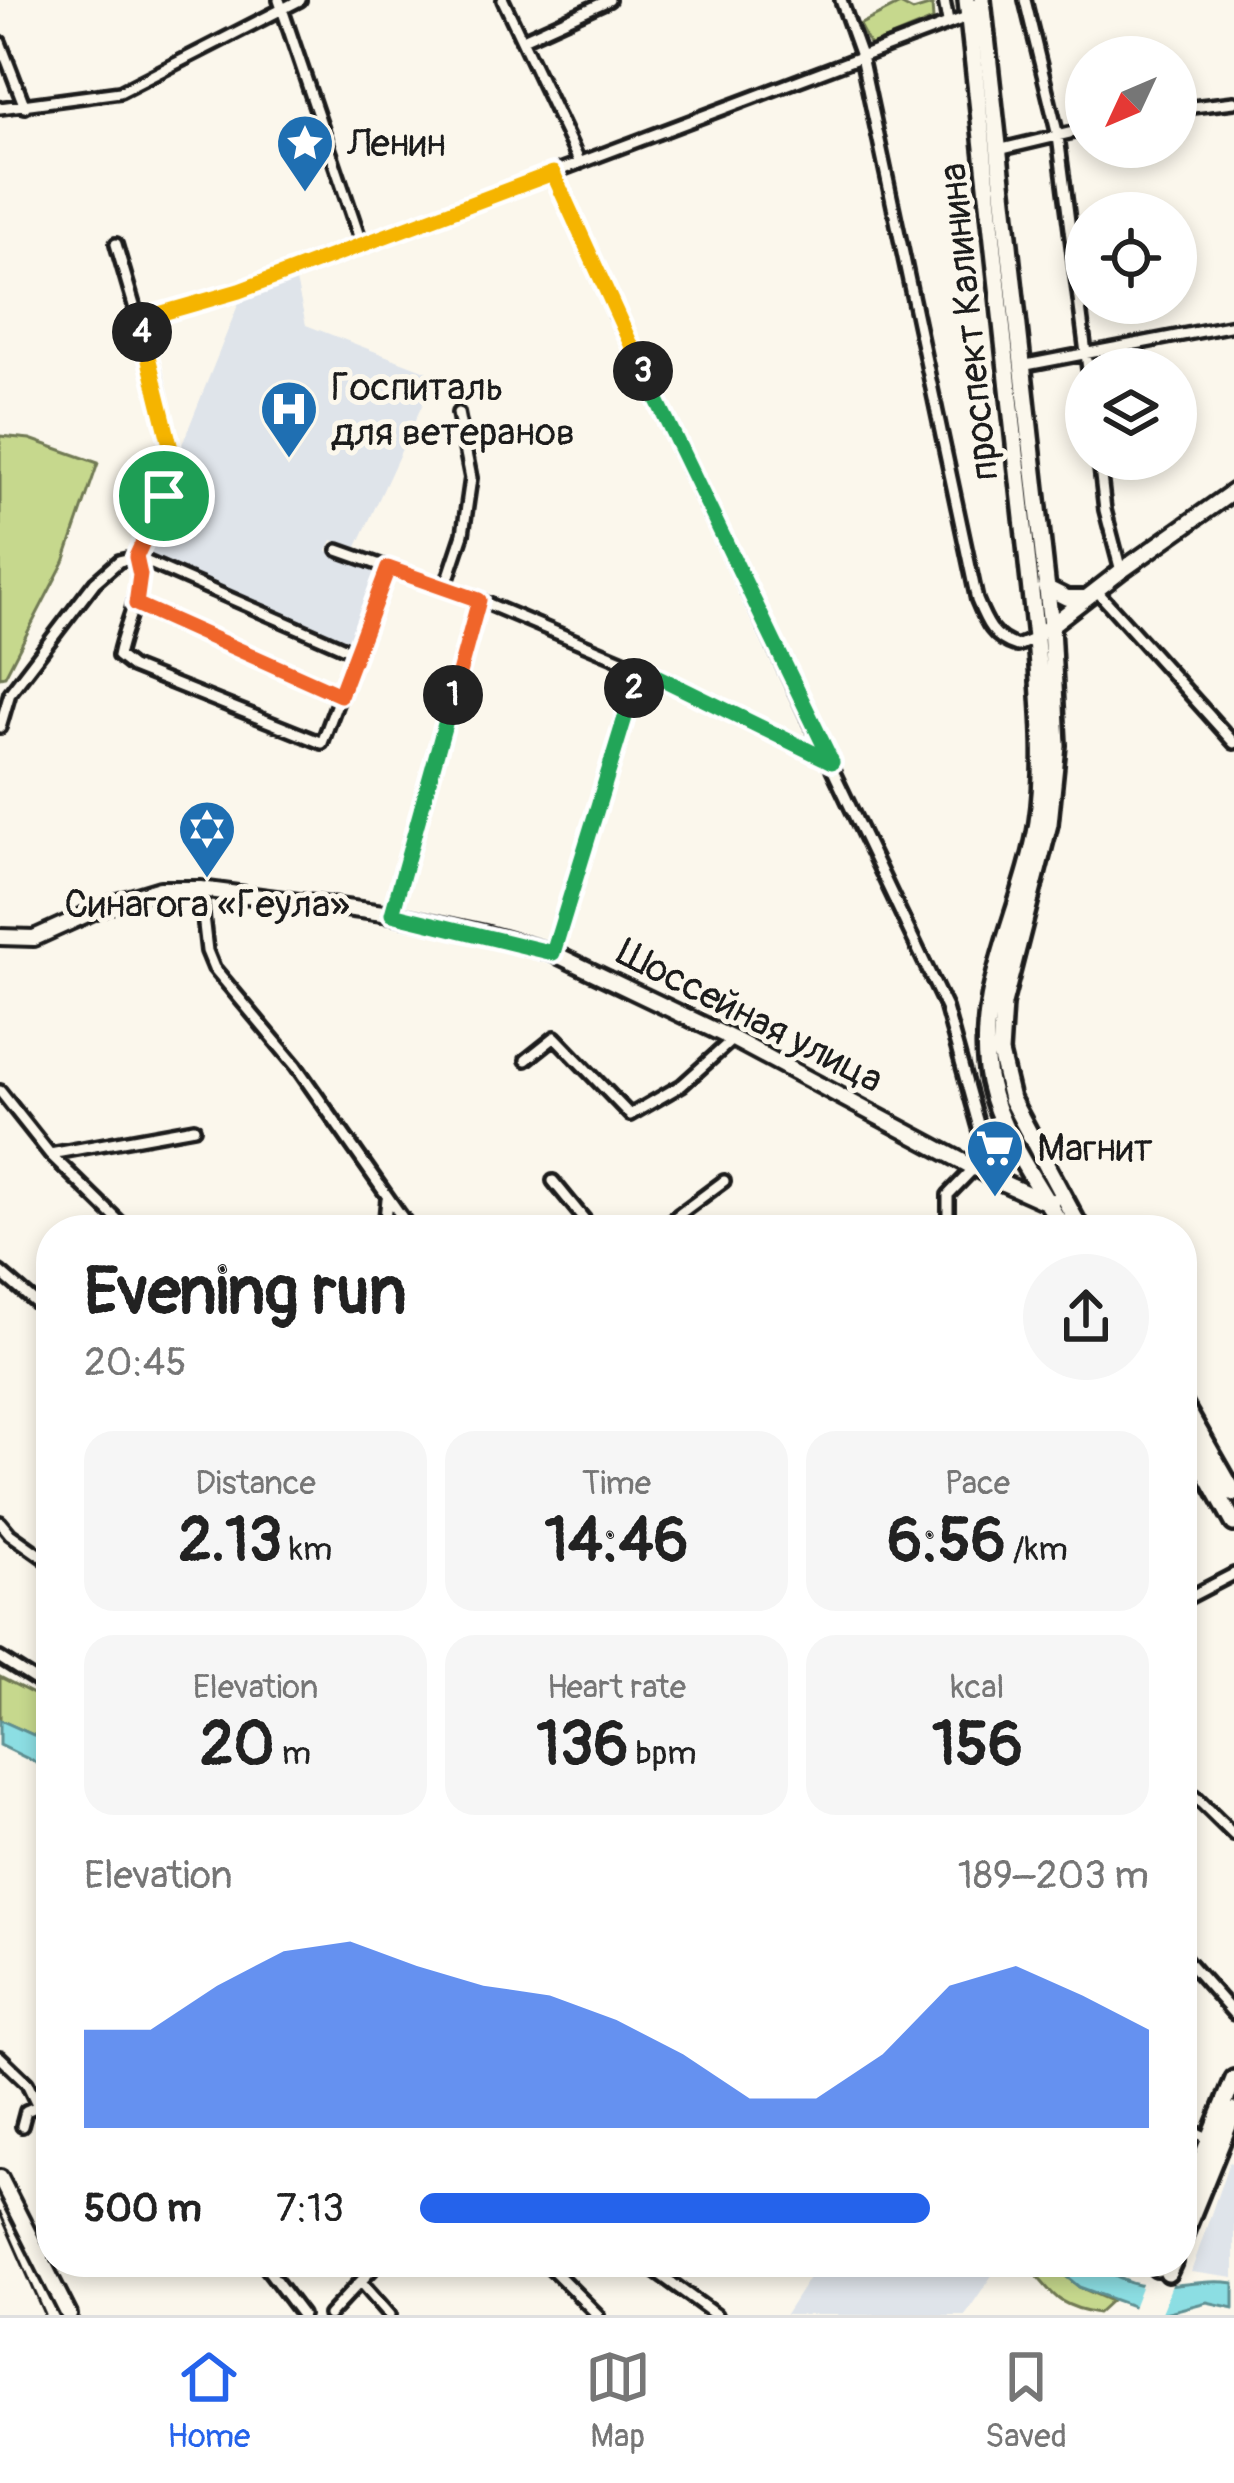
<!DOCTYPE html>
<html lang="en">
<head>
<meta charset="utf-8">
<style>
  :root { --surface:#fff; --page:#f6f6f6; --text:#222; --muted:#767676; --line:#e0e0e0; --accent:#2563eb }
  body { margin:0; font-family:Pangolin,sans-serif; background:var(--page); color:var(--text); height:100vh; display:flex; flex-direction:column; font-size:45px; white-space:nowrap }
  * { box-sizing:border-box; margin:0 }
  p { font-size:39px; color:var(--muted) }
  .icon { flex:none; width:66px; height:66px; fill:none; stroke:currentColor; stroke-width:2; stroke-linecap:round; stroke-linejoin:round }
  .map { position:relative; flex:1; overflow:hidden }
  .details { position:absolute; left:36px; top:1215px; width:1161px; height:1062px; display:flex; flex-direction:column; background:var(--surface); border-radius:48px; box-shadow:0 6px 18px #0003 }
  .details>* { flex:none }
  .needle { width:78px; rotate:226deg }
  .buttons { position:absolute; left:1065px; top:36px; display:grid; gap:24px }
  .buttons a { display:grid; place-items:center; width:132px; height:132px; border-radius:50%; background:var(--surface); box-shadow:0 6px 18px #0003; font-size:60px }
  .pin { position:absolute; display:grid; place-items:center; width:102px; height:102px; color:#fff; margin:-51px; border:6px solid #fff; border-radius:50%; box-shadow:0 3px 12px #0007 }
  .km { position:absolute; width:60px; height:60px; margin:-30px; border-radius:50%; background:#222; color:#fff; font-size:33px; line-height:60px; text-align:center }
  .round { display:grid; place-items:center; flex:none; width:126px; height:126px; border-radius:63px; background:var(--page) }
  .headline { display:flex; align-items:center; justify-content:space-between; height:204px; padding:0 48px }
  h1 { font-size:66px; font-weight:700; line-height:90px }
  .stats { display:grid; grid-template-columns:repeat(3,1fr); gap:18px; height:204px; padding:12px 48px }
  .stats div { display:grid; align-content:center; border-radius:30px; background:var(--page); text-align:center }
  .stats b { font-size:60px; font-weight:700 }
  .stats small { font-size:33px; font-weight:400 }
  .stats p { font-size:33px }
  .chart { height:336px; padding:24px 48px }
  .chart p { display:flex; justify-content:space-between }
  .chart svg { width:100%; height:216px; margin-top:12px; fill:var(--accent); opacity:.7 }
  ul { padding:0 48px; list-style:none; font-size:39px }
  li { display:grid; grid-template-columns:192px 144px 1fr; align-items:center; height:90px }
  li i { height:30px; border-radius:15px; background:var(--accent) }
  .tabs { display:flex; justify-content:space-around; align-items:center; height:168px; border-top:3px solid var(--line); background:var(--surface); font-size:33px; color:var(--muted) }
  .tabs a { display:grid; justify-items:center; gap:6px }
  .tabs .active { color:var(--accent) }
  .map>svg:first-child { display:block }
  .built { fill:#dfe4ea }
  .green { fill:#c6d88d; stroke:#717a54; stroke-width:3 }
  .water { fill:#8cdee3; stroke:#5f9093; stroke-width:3 }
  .pier { fill:#fbf7ec }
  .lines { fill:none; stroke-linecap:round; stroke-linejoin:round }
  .street-casing { stroke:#1c1c1c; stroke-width:18 }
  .secondary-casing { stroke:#1c1c1c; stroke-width:22 }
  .primary-casing { stroke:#1c1c1c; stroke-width:24 }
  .street { stroke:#fbf7ec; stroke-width:9 }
  .secondary { stroke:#fbf7ec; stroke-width:14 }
  .primary { stroke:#fbf7ec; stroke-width:15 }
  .tram { stroke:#1c1c1c; stroke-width:3 }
  .split-1-casing { stroke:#fff; stroke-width:24 }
  .split-2-casing { stroke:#fff; stroke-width:24 }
  .split-3-casing { stroke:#fff; stroke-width:24 }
  .split-4-casing { stroke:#fff; stroke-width:24 }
  .split-5-casing { stroke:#fff; stroke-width:24 }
  .split-1 { stroke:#f0652b; stroke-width:15 }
  .split-2 { stroke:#22a559; stroke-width:15 }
  .split-3 { stroke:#22a559; stroke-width:15 }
  .split-4 { stroke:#f5b400; stroke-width:15 }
  .split-5 { stroke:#f5b400; stroke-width:15 }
  .labels { text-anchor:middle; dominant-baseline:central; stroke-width:10; stroke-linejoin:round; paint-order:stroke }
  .poi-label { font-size:39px; fill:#1c1c1c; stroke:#fbf7ec; text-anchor:start }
  .street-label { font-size:39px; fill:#1c1c1c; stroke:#fbf7ec }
</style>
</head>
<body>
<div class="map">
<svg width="1234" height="2315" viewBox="0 0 1234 2315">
  <rect width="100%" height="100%" fill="#fbf7ec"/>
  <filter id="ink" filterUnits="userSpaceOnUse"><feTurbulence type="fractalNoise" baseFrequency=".00833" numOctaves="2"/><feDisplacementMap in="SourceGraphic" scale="24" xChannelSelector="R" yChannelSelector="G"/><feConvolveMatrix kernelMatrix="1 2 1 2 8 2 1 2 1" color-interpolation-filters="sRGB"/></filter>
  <g filter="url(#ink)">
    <path class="built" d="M296 281 306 325 436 375 356 549 332 540 327 551 382 574 354 650 150 554 182 473 181 447 240 300Z
      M1229 2162 1234 2164V2278L1191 2272Z
      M819 2262H1001L965 2315H785Z"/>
    <path class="green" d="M900 4 913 11 932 5 933 20 870 46 859 25Z
      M0 436 30 439 98 463 64 562 5 676 0 677Z
      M0 1677 51 1703V1743L0 1720Z
      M1024 2262H1049L1079 2287 1111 2301 1098 2313C1051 2305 1054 2292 1024 2262Z"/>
    <path class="water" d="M0 1720 51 1743V1770L0 1745Z
      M1049 2262C1061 2262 1075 2260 1087 2262 1102 2265 1116 2281 1139 2285 1171 2290 1201 2278 1234 2283V2308L1207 2302 1157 2315 1079 2287Z"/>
    <path class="pier" d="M1144 2279 1174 2280 1160 2315 1131 2313Z"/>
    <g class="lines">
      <defs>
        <path id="street" d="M279 0 362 245
          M503 0 580 163
          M841 0 861 56 977 600C986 622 993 639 1017 646L1036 638
          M944 0 948 22
          M1025 0 1058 136 1088 369
          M523 39 609 0
          M0 42 25 107
          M0 108 120 92 300 0
          M1176 109 1234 102
          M998 150 1086 129
          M553 173 617 317 946 1008 985 1149 975 1167 948 1195V1230
          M138 319 239 291 972 15
          M1021 366 1234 325
          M1099 459 1105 510 1121 571
          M338 550 479 600 640 668 832 762
          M136 557C145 594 125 620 118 656L132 667 322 743 388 568
          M136 557 356 653
          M445 588 463 534 471 478 458 413
          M1095 589 1234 743
          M136 604 340 695
          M0 727 10 693 95 582 119 561 136 557 175 465 155 377 116 244
          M200 889 207 951 214 968 296 1066 411 1230
          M391 914 479 600
          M553 953 640 668
          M526 1060 555 1037 630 1115 682 1085 733 1039
          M0 1091 50 1154 128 1230
          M50 1154 194 1128
          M553 1181 593 1230
          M384 1230 387 1199
          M658 1230 724 1181
          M0 1272 51 1316
          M0 1522 10 1534 51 1563
          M1182 1601 1234 1574
          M0 1658 51 1690
          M1182 1784 1234 1835
          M1182 1955 1234 2014
          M0 2057 27 2083 38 2106 26 2111 22 2126
          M1182 2126 1210 2139
          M262 2262 302 2315
          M545 2262 598 2315
          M643 2262 716 2315
          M362 2283 390 2315
          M329 2315 379 2262"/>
        <path id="secondary" d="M1045 587 1067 598H1084
          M1045 630 1121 571 1234 491
          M0 937 34 938 107 905 160 889H200L391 914 485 934 553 953 733 1039 1001 1182 1048 1203 1052 1201
          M0 2178 69 2315"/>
        <path id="primary" d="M967 0 1036 638C1040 699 1047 761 1038 822 1025 907 971 995 989 1082 1000 1134 1038 1185 1064 1230
          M982 0 1051 626 1057 745 1049 824 1003 1004 1000 1053 1011 1099 1081 1230
          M1182 1402 1234 1493
          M1182 1429 1234 1523
          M1182 2208 1234 2079
          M1182 2239 1234 2111
          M1157 2268 1160 2262
          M1168 2273 1173 2262"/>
      </defs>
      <use href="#street" class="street-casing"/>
      <use href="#secondary" class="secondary-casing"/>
      <use href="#primary" class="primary-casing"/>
      <use href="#street" class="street"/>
      <use href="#secondary" class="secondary"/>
      <use href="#primary" class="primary"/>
      <path class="tram" d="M0 2213 45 2315"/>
    </g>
  </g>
  <g class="lines" filter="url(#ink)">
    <defs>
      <path id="split-1" d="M164 496 136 557 140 575 136 604 340 695 388 568 479 600 453 695"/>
      <path id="split-2" d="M453 695 392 914 553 953 634 688"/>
      <path id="split-3" d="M634 688 640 668 832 762 643 371"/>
      <path id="split-4" d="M142 332 138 320 239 291 553 173 643 371"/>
      <path id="split-5" d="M142 332 175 465 164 496"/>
    </defs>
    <use href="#split-1" class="split-1-casing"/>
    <use href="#split-2" class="split-2-casing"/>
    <use href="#split-3" class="split-3-casing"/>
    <use href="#split-4" class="split-4-casing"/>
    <use href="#split-5" class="split-5-casing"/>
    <use href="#split-1" class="split-1"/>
    <use href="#split-2" class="split-2"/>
    <use href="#split-3" class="split-3"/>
    <use href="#split-4" class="split-4"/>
    <use href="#split-5" class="split-5"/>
  </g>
  <defs>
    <symbol id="sight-pin" viewBox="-11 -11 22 30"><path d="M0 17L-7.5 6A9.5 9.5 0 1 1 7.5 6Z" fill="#1f6fb2" stroke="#fbf7ec"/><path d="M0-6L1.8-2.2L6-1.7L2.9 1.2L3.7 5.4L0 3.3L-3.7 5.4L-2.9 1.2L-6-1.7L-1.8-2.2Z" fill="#fff"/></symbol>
    <symbol id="hospital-pin" viewBox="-11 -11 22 30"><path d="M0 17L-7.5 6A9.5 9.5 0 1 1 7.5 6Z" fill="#1f6fb2" stroke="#fbf7ec"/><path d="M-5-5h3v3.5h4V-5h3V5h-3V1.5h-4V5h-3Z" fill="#fff"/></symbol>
    <symbol id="synagogue-pin" viewBox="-11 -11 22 30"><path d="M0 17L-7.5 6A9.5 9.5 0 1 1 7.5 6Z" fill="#1f6fb2" stroke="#fbf7ec"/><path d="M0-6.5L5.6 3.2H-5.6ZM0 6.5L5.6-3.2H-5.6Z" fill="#fff"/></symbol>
    <symbol id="supermarket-pin" viewBox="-11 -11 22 30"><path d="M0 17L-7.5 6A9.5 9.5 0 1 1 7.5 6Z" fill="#1f6fb2" stroke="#fbf7ec"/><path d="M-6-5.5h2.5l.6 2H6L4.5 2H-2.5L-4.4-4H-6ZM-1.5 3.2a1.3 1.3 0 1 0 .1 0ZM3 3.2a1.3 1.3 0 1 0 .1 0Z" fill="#fff"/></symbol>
  </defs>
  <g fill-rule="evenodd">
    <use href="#sight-pin" x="272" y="110" width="66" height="90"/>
    <use href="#hospital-pin" x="256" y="376" width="66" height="90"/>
    <use href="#synagogue-pin" x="174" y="796" width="66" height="90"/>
    <use href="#supermarket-pin" x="962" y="1115" width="66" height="90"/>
  </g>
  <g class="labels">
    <g class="poi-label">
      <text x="347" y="143">Ленин</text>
      <text x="331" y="387">Госпиталь<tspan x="331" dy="45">для ветеранов</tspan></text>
      <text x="207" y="904" text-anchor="middle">Синагога «Геула»</text>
      <text x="1037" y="1148">Магнит</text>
    </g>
    <g class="street-label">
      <text transform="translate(969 322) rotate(-96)">проспект Калинина</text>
      <text transform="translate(750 1016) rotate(27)">Шоссейная улица</text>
    </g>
  </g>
</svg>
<div class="buttons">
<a><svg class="needle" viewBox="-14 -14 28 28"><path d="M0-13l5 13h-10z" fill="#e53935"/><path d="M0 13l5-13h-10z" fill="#767676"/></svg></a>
<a><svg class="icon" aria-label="locate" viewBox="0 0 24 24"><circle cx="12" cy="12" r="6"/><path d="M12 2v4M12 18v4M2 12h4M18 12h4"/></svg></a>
<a><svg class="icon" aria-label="layers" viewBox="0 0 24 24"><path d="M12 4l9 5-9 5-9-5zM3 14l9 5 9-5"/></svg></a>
</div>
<div class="pin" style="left:164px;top:496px;background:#1e9e55"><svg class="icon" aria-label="arrive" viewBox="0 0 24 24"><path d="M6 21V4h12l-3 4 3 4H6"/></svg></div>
<b class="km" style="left:453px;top:695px">1</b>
<b class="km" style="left:634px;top:688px">2</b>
<b class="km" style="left:643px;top:371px">3</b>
<b class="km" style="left:142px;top:332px">4</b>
<section class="details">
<div class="headline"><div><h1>Evening run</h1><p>20:45</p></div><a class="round"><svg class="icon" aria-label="share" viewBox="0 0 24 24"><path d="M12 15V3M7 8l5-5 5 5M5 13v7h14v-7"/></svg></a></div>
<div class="stats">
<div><p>Distance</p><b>2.13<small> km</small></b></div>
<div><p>Time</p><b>14:46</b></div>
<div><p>Pace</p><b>6:56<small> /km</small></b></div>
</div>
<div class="stats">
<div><p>Elevation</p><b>20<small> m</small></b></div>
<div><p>Heart rate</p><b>136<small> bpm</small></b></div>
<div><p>kcal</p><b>156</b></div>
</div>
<div class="chart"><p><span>Elevation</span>189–203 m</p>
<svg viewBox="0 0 160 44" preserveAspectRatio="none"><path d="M0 44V24L10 24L20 15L30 8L40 6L50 11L60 15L70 17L80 22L90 29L100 38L110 38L120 29L130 15L140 11L150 17L160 24V44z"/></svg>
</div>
<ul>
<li><b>500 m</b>7:13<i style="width:70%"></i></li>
</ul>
</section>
</div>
<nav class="tabs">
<a class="active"><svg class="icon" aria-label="home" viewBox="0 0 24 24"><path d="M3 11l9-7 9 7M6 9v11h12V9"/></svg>Home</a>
<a><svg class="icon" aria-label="map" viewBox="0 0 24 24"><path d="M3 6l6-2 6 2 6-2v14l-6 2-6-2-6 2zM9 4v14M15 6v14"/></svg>Map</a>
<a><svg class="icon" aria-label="saved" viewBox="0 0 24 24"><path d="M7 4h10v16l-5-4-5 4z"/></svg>Saved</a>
</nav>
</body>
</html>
